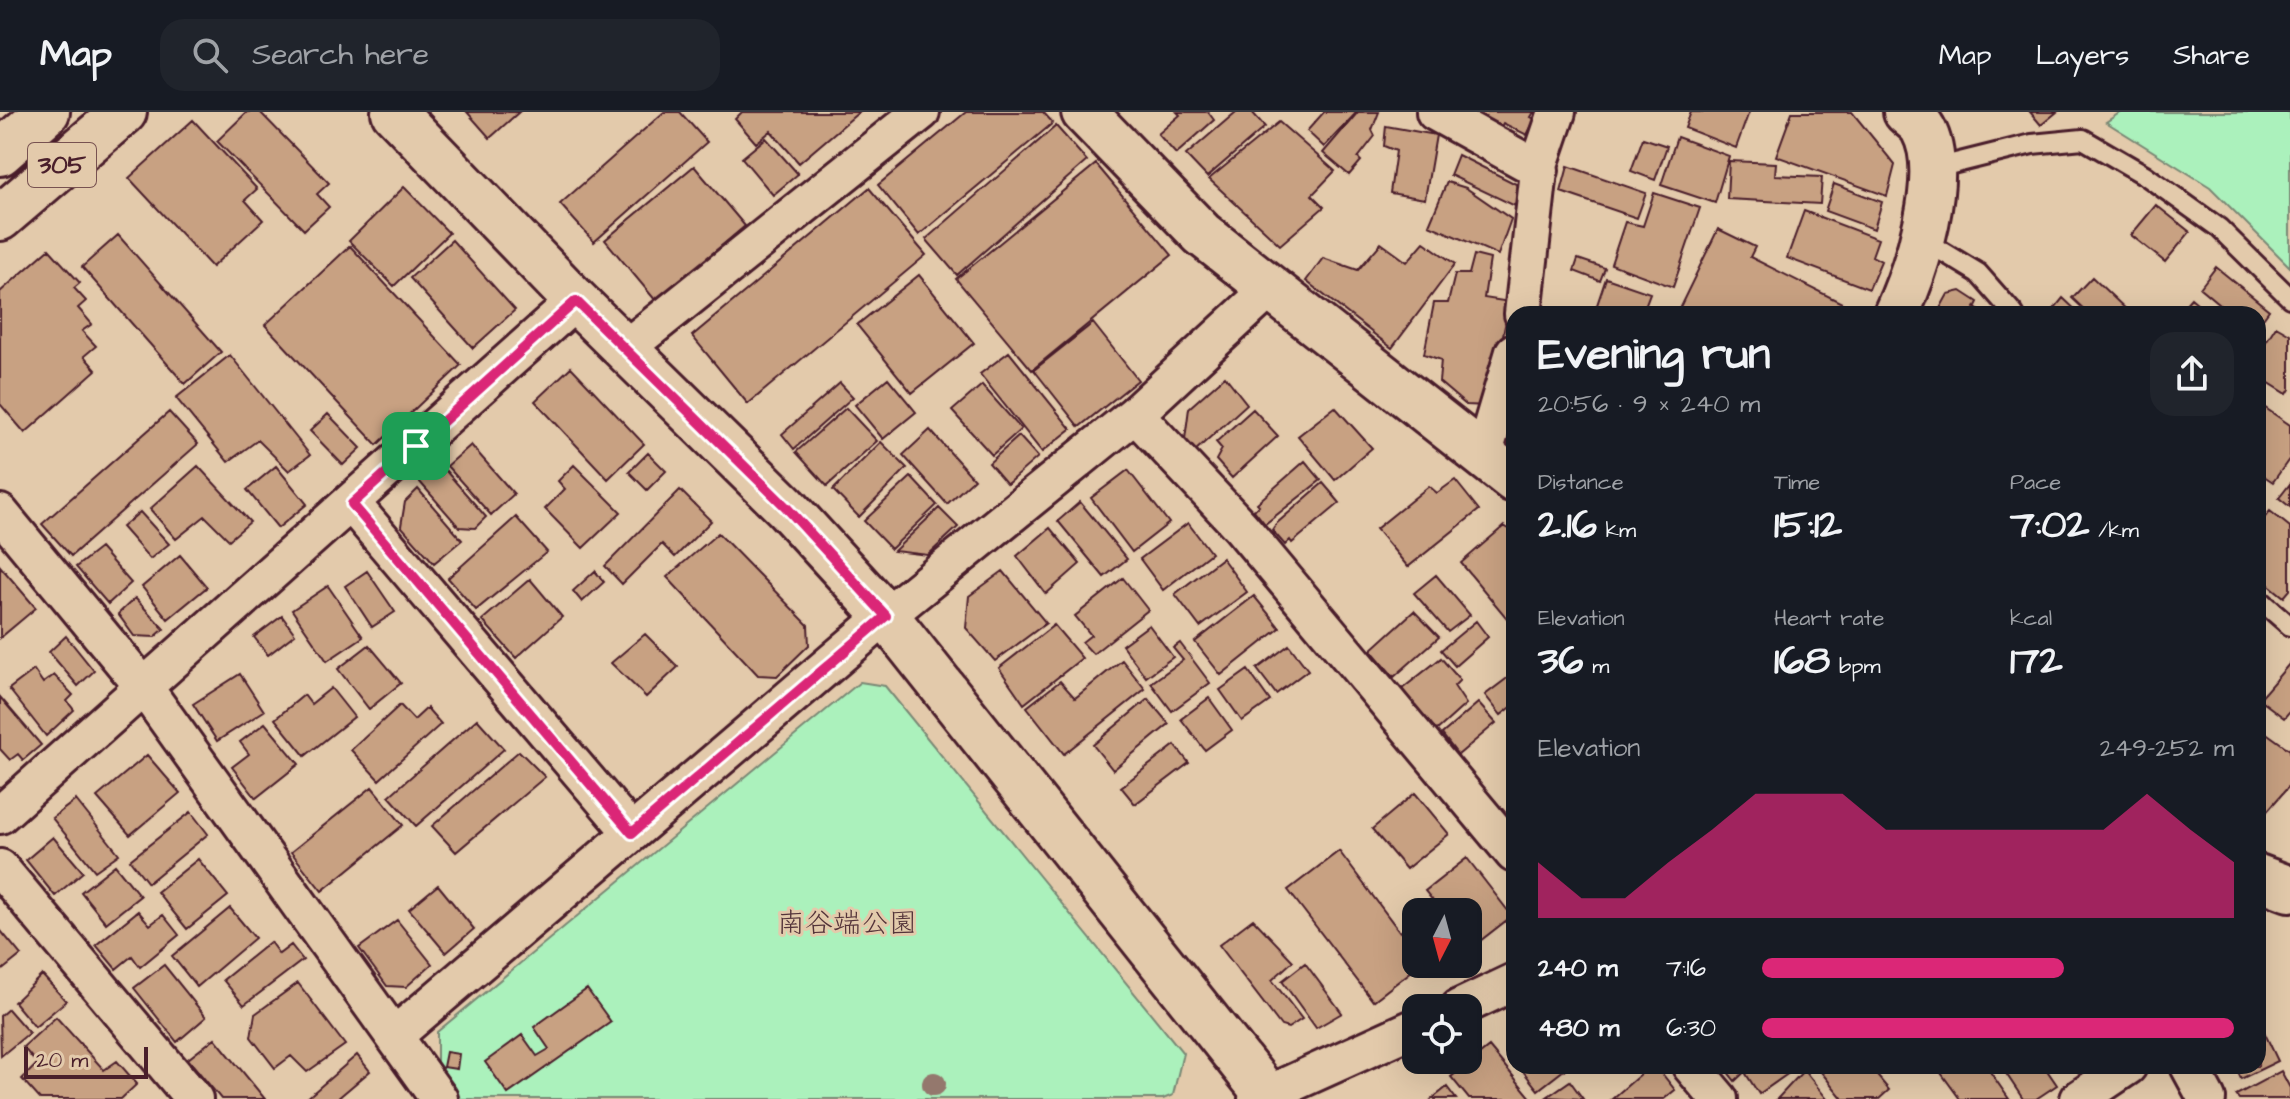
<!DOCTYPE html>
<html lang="en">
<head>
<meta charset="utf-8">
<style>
  :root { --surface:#171b24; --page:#20242c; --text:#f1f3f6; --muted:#9ea1a6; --line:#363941; --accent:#db2777 }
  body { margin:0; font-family:"Architects Daughter","Klee One",sans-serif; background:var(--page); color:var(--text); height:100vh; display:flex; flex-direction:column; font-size:30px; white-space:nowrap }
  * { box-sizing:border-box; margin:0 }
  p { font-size:26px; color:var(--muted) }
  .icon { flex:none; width:44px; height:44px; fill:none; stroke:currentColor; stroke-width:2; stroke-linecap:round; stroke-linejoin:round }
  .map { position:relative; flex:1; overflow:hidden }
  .drawer { position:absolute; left:1506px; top:194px; width:760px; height:768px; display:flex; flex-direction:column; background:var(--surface); border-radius:24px; box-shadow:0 8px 32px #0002 }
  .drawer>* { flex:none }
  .needle { width:52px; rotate:186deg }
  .buttons { position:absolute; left:1402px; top:786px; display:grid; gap:16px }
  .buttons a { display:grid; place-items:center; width:80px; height:80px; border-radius:16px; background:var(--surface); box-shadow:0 8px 32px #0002; font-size:40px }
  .scale { position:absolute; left:24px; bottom:20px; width:124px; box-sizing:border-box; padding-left:8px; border:4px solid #4a1f2b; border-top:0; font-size:22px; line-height:28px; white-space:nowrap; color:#4a1f2b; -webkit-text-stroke:6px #e3caab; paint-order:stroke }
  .pin { position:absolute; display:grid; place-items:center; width:68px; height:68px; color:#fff; margin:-34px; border-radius:16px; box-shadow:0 4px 12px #0006 }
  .round { display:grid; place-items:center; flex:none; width:84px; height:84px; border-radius:24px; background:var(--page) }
  .summary { display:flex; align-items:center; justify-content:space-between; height:136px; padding:0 32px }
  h1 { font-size:44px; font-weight:700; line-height:60px }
  .metrics { display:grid; grid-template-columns:repeat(3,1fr); gap:12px; height:136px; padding:8px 32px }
  .metrics div { display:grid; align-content:center }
  .metrics b { font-size:40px; font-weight:700 }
  .metrics small { font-size:22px; font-weight:400 }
  .metrics p { font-size:22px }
  .chart { height:224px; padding:16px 32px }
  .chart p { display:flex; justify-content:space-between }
  .chart svg { width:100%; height:144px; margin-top:8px; fill:var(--accent); opacity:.7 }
  ul { padding:0 32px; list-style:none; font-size:26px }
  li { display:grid; grid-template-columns:128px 96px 1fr; align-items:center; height:60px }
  li i { height:20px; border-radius:10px; background:var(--accent) }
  header { display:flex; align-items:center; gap:48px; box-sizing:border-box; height:112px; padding:0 40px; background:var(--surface); border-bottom:2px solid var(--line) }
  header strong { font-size:38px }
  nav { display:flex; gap:44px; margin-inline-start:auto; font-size:28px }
  .search { width:560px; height:72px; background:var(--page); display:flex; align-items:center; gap:20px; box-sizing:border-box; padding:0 28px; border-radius:24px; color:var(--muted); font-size:30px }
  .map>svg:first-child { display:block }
  .green { fill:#abf1bc; stroke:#7a8874; stroke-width:2 }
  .building { fill:#c8a182; stroke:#4a1f2b; stroke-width:2 }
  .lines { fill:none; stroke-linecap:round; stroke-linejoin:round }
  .service-casing { stroke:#4a1f2b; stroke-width:24 }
  .minor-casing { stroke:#4a1f2b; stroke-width:42 }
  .tertiary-casing { stroke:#4a1f2b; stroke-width:50 }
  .primary-casing { stroke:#4a1f2b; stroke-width:50 }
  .service { stroke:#e3caab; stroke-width:18 }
  .minor { stroke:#e3caab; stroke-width:36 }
  .tertiary { stroke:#e3caab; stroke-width:44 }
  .primary { stroke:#e3caab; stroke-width:44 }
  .tree { fill:#94786d }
  .route-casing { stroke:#fff; stroke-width:16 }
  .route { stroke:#db2777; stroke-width:10 }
  .labels { text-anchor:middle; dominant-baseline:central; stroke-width:6; stroke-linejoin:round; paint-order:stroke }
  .shield { fill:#e3caab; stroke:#785251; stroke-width:2 }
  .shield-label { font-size:26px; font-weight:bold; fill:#4a1f2b }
  .park-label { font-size:28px; fill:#54343a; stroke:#e3caab }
</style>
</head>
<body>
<header>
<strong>Map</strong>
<div class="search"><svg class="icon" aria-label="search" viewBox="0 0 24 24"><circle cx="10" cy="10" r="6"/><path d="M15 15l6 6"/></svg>Search here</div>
<nav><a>Map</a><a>Layers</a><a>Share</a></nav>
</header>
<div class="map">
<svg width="2290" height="987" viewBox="0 0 2290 987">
  <rect width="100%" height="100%" fill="#e3caab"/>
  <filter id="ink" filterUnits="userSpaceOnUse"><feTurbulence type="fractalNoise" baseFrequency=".0125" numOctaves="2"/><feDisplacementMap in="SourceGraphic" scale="16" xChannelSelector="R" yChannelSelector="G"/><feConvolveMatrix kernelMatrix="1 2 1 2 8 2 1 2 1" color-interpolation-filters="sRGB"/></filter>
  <g filter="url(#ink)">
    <path class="green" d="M2121 0H2290V155L2210 75 2106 10Z
      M860 570 885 574 1183 941 1173 983 1163 987H461L437 955V920Z"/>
    <path class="building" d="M247 0H260L329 71 317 82 329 95 304 118 217 29Z
      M467 0H519L490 26Z
      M664 0H680L707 30 594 130 560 92Z
      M742 0H859L799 51 771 19 756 31 735 7Z
      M966 0H1043L1053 11 919 123 878 73Z
      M1177 0H1208L1214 8 1176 42 1158 22 1180 3Z
      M1236 0H1252L1265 15 1207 65 1186 43Z
      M1324 0H1357L1324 35 1307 19Z
      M1358 0H1379L1372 18 1375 24 1358 46 1361 49 1349 63 1323 41Z
      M1471 0H1534L1531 5 1535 7 1527 23 1503 11 1501 15Z
      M1691 0H1749L1736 36 1685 16Z
      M1792 0H1852L1895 53 1887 84 1776 44Z
      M2030 0H2057L2041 13Z
      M193 8 257 77 245 88 263 108 212 155 129 66Z
      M1279 10 1335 59 1312 83 1324 95 1280 133 1209 67Z
      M1056 14 1087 49 957 163 926 127Z
      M1386 14 1436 23 1425 87 1390 81 1396 39 1384 34Z
      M1677 25 1729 44 1715 91 1661 73Z
      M766 26 798 62 773 83 742 46Z
      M1643 26 1667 34 1655 68 1631 59Z
      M1458 43 1522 75 1515 94 1450 63Z
      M1729 49 1776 51 1775 63 1822 65 1820 92 1727 87Z
      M1096 52 1172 143 1032 258 956 167Z
      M694 54 745 114 656 189 605 128Z
      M1568 54 1646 81 1637 106 1561 80Z
      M1447 70 1466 76 1511 107 1498 143 1429 113Z
      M1834 72 1882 90 1874 117 1825 99Z
      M404 75 449 121 394 174 349 129Z
      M869 76 926 143 748 292 692 224Z
      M1654 81 1700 96 1673 175 1611 152 1625 110 1643 114Z
      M2156 93 2190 120 2165 150 2131 123Z
      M1804 99 1878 127 1872 144 1881 149 1869 177 1787 146Z
      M1718 117 1755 135 1750 145 1842 191 1837 202H1689L1679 197Z
      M118 123 221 240 185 272 82 155Z
      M452 128 515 198 473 236 410 166Z
      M1424 130 1455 152 1392 236 1306 169 1323 146 1358 158 1381 131 1407 150Z
      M350 134 461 253 377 333 265 213Z
      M49 137 80 171 74 176 86 189 78 196 92 212 82 219 96 234 84 244 96 258 25 321 0 292V180Z
      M1474 143 1490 147 1484 186 1510 190 1488 294 1466 293 1439 270 1441 248 1424 242 1434 191H1448L1455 162H1469Z
      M1578 147 1605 156 1600 169 1574 159Z
      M2216 155 2269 198 2258 213V202H2231L2200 176Z
      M919 163 974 231 912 281 857 213Z
      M2092 165 2131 202H2089L2072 186Z
      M1606 166 1650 181 1642 202H1594Z
      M1961 179 1978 190 1975 196 1985 202H1937L1948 182Z
      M2063 186 2080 202H2050Z
      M2191 186 2210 202H2177Z
      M1093 211 1138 268 1079 315 1034 258Z
      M2276 214 2290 222V277L2287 282 2258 264V242Z
      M1009 240 1071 317 1042 340 980 262Z
      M230 243 310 343 289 359 258 328 228 350 176 286Z
      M571 255 644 332 608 367 535 289Z
      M1225 264 1247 292 1195 339 1185 327 1189 296Z
      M888 266 916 300 883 327 855 293Z
      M840 271 853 285 794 337 782 322Z
      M982 273 1021 317 992 343 952 299Z
      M2258 291 2290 313V346L2273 370 2258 360Z
      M1335 295 1372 336 1335 368 1298 324Z
      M846 296 877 329 827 374 796 340Z
      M1253 297 1278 324 1232 366 1216 348 1222 337 1216 330Z
      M169 300 198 332 71 444 42 412Z
      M328 302 361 336 343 353 310 319Z
      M930 318 974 367 947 392 903 343Z
      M1019 324 1038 345 1007 372 989 351Z
      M881 330 907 356 859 405 833 378Z
      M471 333 514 382 491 403 447 354Z
      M648 341 666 359 647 378 629 360Z
      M1305 349 1321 368 1265 412 1254 398 1259 393 1257 391Z
      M439 351 486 405 475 416 459 415 419 369Z
      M574 353 621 400 583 436 545 397 565 377 558 369Z
      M198 354 250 410 229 428 205 404 176 427 150 397Z
      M276 354 307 392 278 416 247 378Z
      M1128 358 1169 411 1132 440 1091 386Z
      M911 365 937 393 891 437 864 409Z
      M1455 368 1479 398 1408 455 1376 417 1429 374 1437 381Z
      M1323 371 1340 391 1292 431 1290 428 1285 433 1272 418 1276 412Z
      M2290 372V395L2279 386Z
      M418 377 462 428 434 451 401 414 405 390Z
      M680 378 711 409 675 445 662 432 622 472 605 454Z
      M1080 390 1127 447 1104 465 1058 409Z
      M939 396 958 415 928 443 894 439Z
      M2270 399 2290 415V478L2284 485 2258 464V414Z
      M140 400 169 432 150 447 122 415Z
      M516 405 547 440 476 498 448 466Z
      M1188 411 1211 441 1163 478 1140 447Z
      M1504 414 1514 420V462L1507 469 1514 478V507L1510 510 1461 451Z
      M1050 416 1080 452 1046 482 1017 444Z
      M718 421 808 513 809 533 777 564 758 563 667 465Z
      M100 436 131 471 108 492 76 455Z
      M180 443 207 475 168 507 142 475Z
      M1222 446 1247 480 1200 515 1175 482Z
      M0 454 36 496 0 526Z
      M367 459 395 500 372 515 345 474Z
      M595 459 604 470 582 490 573 479Z
      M1003 459 1046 511 995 549 966 516 969 484Z
      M1436 463 1470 503 1448 520 1414 481Z
      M1123 466 1148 498 1093 542 1082 530 1091 523 1075 504Z
      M530 467 562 505 516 546 482 508Z
      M328 474 363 525 327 549 292 498Z
      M1254 484 1280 516 1221 563 1195 530Z
      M135 486 164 517 155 525 134 524 118 502Z
      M1414 499 1439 525 1394 565 1371 538Z
      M282 504 295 522 268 543 254 525Z
      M1476 509 1488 525 1455 554 1441 538Z
      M1054 513 1082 546 1024 592 999 556Z
      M1149 513 1173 545 1146 565 1122 533Z
      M645 522 678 555 646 585 611 551Z
      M66 524 94 559 78 574 49 540Z
      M1180 531 1210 571 1172 599 1151 571 1183 548 1173 536Z
      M369 533 401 571 369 597 338 557Z
      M1289 533 1308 558 1276 582 1257 557Z
      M1441 546 1460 568 1454 574 1466 592 1435 620 1402 577Z
      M1122 548 1145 577 1064 642 1027 595 1060 569 1075 586Z
      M2290 551V599L2284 606 2259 587Z
      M34 558 43 571 54 563 73 583 67 589 74 598 46 624 9 577Z
      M1248 558 1270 589 1242 609 1220 578Z
      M1514 561V593L1501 603 1485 583Z
      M240 562 264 599 217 629 193 592Z
      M331 576 354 605 305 644 275 607 304 583 311 592Z
      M0 585 41 633 23 648 18 642 10 648 0 637Z
      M1209 586 1232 618 1205 638 1181 607Z
      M1148 587 1169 612 1113 658 1093 633Z
      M1478 591 1496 611 1458 643 1442 622Z
      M400 593 414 608 427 596 441 612 379 668 351 638Z
      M477 607 504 637 416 714 389 684Z
      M265 611 299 652 256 686 232 655 249 642 240 630Z
      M2258 615 2290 638V673L2261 706 2258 705Z
      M1175 633 1189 651 1135 692 1121 675Z
      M519 639 545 665 456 740 432 714Z
      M147 643 180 681 130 723 97 685Z
      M372 675 403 713 322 779 291 740Z
      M1415 681 1449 722 1406 757 1372 717Z
      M76 688 119 742 95 759 52 706Z
      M191 700 208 722 148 771 130 748Z
      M53 725 83 760 55 784 26 748Z
      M1339 739 1400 820 1416 808V852H1421L1373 889 1288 778Z
      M1467 746 1512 804 1471 836 1468 800H1442L1425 779Z
      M198 747 228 784 187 817 157 780Z
      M115 753 140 784 106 811 81 780Z
      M438 773 474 817 446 841 409 797Z
      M230 796 255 826 197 875 172 844Z
      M138 799 150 813 163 803 179 823 140 855 132 844 116 857 96 833Z
      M1253 807 1293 849 1272 868 1302 907 1288 916 1281 914 1219 833Z
      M397 808 432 852 406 875 387 874 359 836Z
      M1 819 21 843 0 860V820Z
      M270 830 279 842 291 833 303 848 244 893 223 868Z
      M1305 851 1342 901 1316 916 1282 869Z
      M164 853 206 905 177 930 134 876Z
      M42 863 66 889 35 915 14 890Z
      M298 871 345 933 307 960 291 944 275 956 251 925 255 902Z
      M587 877 611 910 508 982 485 950 522 923 537 944 549 937 534 915Z
      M8 897 29 921 1 944 0 904Z
      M56 905 104 958 117 949 137 972 121 987H40L22 967 37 952 23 935Z
      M2258 907 2278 949 2241 967 2235 954H2258Z
      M215 926 265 987H221L188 947Z
      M1489 935 1532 987H1469L1451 965Z
      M446 940 459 942 457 957 443 955Z
      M357 943 370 959 337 987H306Z
      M1519 954H1569L1538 978Z
      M1650 954H1656L1675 978 1664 987H1612Z
      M1723 954H1751L1735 969Z
      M1799 954 1759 982 1746 962 1755 954Z
      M1829 954H1869L1889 978 1879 987H1843L1821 960Z
      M1936 954H1986L2009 987H1960Z
      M2001 954H2044L2057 973 2036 987H2023Z
      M1804 958 1827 987H1777Z
      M2281 959 2290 976V987H2239L2236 983Z
      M1570 969 1583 987 1547 985Z
      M1447 975 1456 987H1432Z"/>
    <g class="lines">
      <defs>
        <path id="service" d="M1932 57 2032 32 2083 27 2145 63 2219 116 2290 186
          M1922 127 1978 161 2014 202
          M2258 486 2290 514"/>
        <path id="minor" d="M1435 0 1540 58
          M1523 202 1540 50 1557 0
          M626 236 921 0
          M1135 302 1241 415 1514 742
          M1483 344 1514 240
          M352 392 632 721
          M0 401 143 574 439 987
          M0 703 576 189
          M0 756 194 987
          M1459 896 1514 870
          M394 924 886 504 1135 302 1270 177
          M1691 954 1719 987
          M2189 954 2207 987
          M1257 987 1416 915
          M2079 987 2128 954"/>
        <path id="tertiary" d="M394 0 576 189 786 395 886 504 1270 987
          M1084 0 1202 122 1514 368
          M1896 202C1916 159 1948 62 1923 17 1920 11 1911 5 1906 0
          M2258 765 2290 777"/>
        <path id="primary" d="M0 41 47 0
          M0 106 124 0"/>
      </defs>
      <use href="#service" class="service-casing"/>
      <use href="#minor" class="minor-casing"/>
      <use href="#tertiary" class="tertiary-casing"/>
      <use href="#primary" class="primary-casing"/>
      <use href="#service" class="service"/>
      <use href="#minor" class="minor"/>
      <use href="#tertiary" class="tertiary"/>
      <use href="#primary" class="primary"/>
    </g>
    <circle class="tree" cx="934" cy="972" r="12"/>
  </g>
  <g class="lines" filter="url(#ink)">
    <defs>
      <path id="route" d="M576 189 786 395 886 504 632 721 352 392Z"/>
    </defs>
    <use href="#route" class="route-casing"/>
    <use href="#route" class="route"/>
  </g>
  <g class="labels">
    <rect class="shield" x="28" y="31" width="68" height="44" rx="6"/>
    <g class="shield-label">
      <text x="62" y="53">305</text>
    </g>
    <g class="park-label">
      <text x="847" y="811">南谷端公園</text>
    </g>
  </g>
</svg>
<div class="buttons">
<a><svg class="needle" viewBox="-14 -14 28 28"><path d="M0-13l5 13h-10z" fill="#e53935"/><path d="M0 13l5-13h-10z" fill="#9ea1a6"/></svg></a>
<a><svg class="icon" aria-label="locate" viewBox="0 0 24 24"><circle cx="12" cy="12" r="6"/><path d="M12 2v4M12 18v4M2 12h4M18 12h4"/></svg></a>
</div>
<div class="scale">20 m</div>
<div class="pin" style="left:416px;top:334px;background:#1e9e55"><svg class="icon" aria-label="arrive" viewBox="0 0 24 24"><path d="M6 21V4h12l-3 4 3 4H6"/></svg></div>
<section class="drawer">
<div class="summary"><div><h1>Evening run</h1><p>20:56 · 9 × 240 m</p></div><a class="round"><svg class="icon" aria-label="share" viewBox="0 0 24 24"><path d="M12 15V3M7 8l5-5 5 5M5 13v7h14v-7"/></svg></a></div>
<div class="metrics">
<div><p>Distance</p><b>2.16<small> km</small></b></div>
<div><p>Time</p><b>15:12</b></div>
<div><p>Pace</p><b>7:02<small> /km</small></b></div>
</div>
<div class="metrics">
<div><p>Elevation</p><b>36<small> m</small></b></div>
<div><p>Heart rate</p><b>168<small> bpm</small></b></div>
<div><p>kcal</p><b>172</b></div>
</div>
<div class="chart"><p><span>Elevation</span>249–252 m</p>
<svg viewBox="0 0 160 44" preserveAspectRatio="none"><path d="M0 44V27L10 38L20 38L30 27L40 17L50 6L60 6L70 6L80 17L90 17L100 17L110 17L120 17L130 17L140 6L150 17L160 27V44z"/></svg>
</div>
<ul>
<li><b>240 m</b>7:16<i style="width:64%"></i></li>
<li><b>480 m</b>6:30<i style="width:100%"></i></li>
</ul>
</section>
</div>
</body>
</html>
